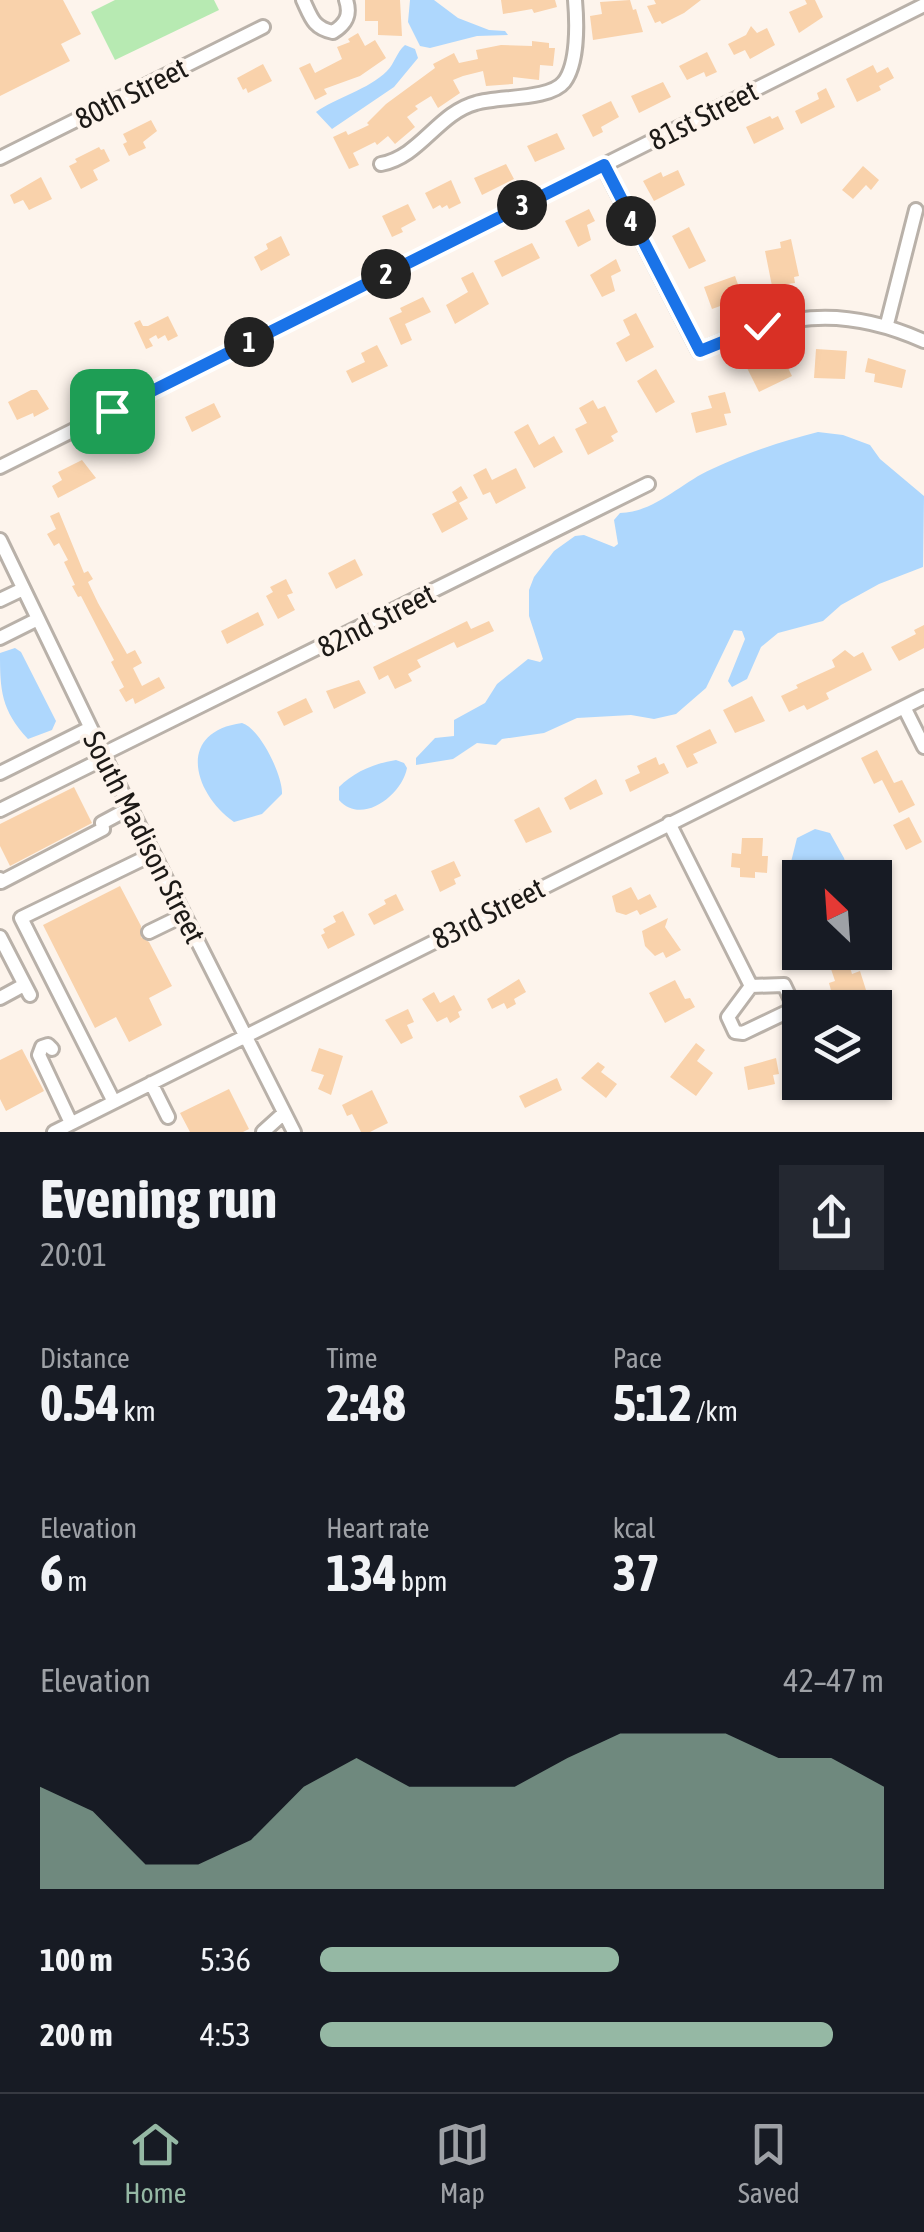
<!DOCTYPE html>
<html lang="en">
<head>
<meta charset="utf-8">
<style>
  :root { --surface:#171b24; --page:#242831; --text:#f1f3f6; --muted:#9ea1a6; --line:#363941; --accent:#95b8a4 }
  body { margin:0; font-family:"Asap Condensed",sans-serif; background:var(--page); color:var(--text); height:100vh; display:flex; flex-direction:column; font-size:38px; white-space:nowrap }
  * { box-sizing:border-box; margin:0 }
  p { font-size:32px; color:var(--muted) }
  .icon { flex:none; width:55px; height:55px; fill:none; stroke:currentColor; stroke-width:2; stroke-linecap:round; stroke-linejoin:round }
  .map { position:relative; height:1132px; overflow:hidden }
  .panel { display:flex; flex-direction:column; background:var(--surface); flex:1 }
  .panel>* { flex:none }
  .needle { width:65px; rotate:335deg }
  .fabs { position:absolute; left:782px; top:860px; display:grid; gap:20px }
  .fabs a { display:grid; place-items:center; width:110px; height:110px; border-radius:0px; background:var(--surface); box-shadow:0 2px 8px #0004; font-size:50px }
  .pin { position:absolute; display:grid; place-items:center; width:85px; height:85px; color:#fff; margin:-42px; border-radius:20px; box-shadow:0 5px 15px #0006 }
  .km { position:absolute; width:50px; height:50px; margin:-25px; border-radius:50%; background:#222; color:#fff; font-size:28px; line-height:50px; text-align:center }
  .round { display:grid; place-items:center; flex:none; width:105px; height:105px; border-radius:0px; background:var(--page) }
  .head { display:flex; align-items:center; justify-content:space-between; height:170px; padding:0 40px }
  h1 { font-size:55px; font-weight:700; line-height:75px }
  .stats { display:grid; grid-template-columns:repeat(3,1fr); gap:15px; height:170px; padding:10px 40px }
  .stats div { display:grid; align-content:center }
  .stats b { font-size:50px; font-weight:700 }
  .stats small { font-size:28px; font-weight:400 }
  .stats p { font-size:28px }
  .chart { height:280px; padding:20px 40px }
  .chart p { display:flex; justify-content:space-between }
  .chart svg { width:100%; height:180px; margin-top:10px; fill:var(--accent); opacity:.7 }
  ul { padding:0 40px; list-style:none; font-size:32px }
  li { display:grid; grid-template-columns:160px 120px 1fr; align-items:center; height:75px }
  li i { height:25px; border-radius:12px; background:var(--accent) }
  .dock { display:flex; justify-content:space-around; align-items:center; height:140px; border-top:2px solid var(--line); background:var(--surface); font-size:28px; color:var(--muted) }
  .dock a { display:grid; justify-items:center; gap:5px }
  .dock .on { color:var(--accent) }
  .map>svg:first-child { display:block }
  .green { fill:#b7eab2 }
  .water { fill:#aed7fd }
  .building { fill:#f9d2ab }
  .lines { fill:none; stroke-linecap:round; stroke-linejoin:round }
  .minor-casing { stroke:#b9b1a9; stroke-width:18 }
  .minor { stroke:#fff; stroke-width:12 }
  .route-casing { stroke:#fff; stroke-width:20 }
  .route { stroke:#1a73e8; stroke-width:12 }
  .labels { text-anchor:middle; dominant-baseline:central; stroke-width:8; stroke-linejoin:round; paint-order:stroke }
  .street-label { font-size:30px; fill:#1c1916; stroke:#fdf4ec }
</style>
</head>
<body>
<div class="map">
<svg width="924" height="1132" viewBox="0 0 924 1132">
  <rect width="100%" height="100%" fill="#fdf4ec"/>
  <path class="green" d="M115 0H214L219 10 115 60 91 12Z"/>
  <path class="water" d="M410 0H434L458 18 489 30 505 31 508 35 477 36 430 48 420 46 408 22Z
    M405 45 415 49 418 58 394 87 332 129 316 112C337 97 368 90 387 71 395 63 396 53 405 45Z
    M818 432 843 435 870 445 880 459 924 496 923 567 879 584 841 605 823 621 778 633 761 647 747 679 732 687 728 681 745 639 742 631 734 630 706 688 676 714 654 719 631 715 577 718 544 733 502 739 496 745 477 743 453 759 416 765V758L435 738 454 736V720L485 703 497 684 528 659 540 662 543 659 529 616V590L534 577 554 551 575 536 584 535 614 547 618 544 614 520 620 513C656 512 680 483 712 469 746 453 782 441 818 432Z
    M15 648 21 652 56 721 52 730 28 739C1 710 0 690 0 653Z
    M242 723C260 728 283 776 282 794L262 814 234 822C193 793 176 732 242 723Z
    M396 760 404 763 407 768C402 795 362 826 339 800V787C354 772 375 763 396 760Z
    M815 829 830 833 844 858 850 877H802L791 862 797 838Z"/>
  <path class="building" d="M0 0H63L81 34 61 44 70 61 0 96Z
    M365 0H400L402 36 378 35V21H365Z
    M501 0H555L557 7 534 13 532 9 503 14Z
    M630 0 633 10 636 9 643 32 593 40 590 16 602 14 600 2Z
    M654 0H701L684 13 662 24 660 21 655 23 647 6 656 4Z
    M805 0H815L823 17 799 33 789 12 807 4Z
    M751 26 757 33 767 28 775 45 750 59 745 50 734 55 728 44 746 35Z
    M358 33 365 46 375 40 386 58 360 76 324 89 327 94 315 100 299 68 310 63 315 73 342 59 337 47 350 42 348 39Z
    M532 41 549 43V48H555L553 66 540 65 539 80 513 77V84L486 86 483 71 463 76 453 80 460 93 438 108 431 96 415 106 418 109 407 117 415 127 395 144 388 136 377 145 375 142 353 153 359 165 349 169 333 137 346 131 348 135 369 125 367 123 386 104 435 68 433 64 454 53 459 63 478 59 476 50 501 45 532 46Z
    M707 52 717 72 706 77 704 72 687 80 679 66Z
    M263 64 272 81 248 93 246 88 243 90 237 78Z
    M873 65 877 73 888 67 894 78 879 86 881 90 857 102 846 79Z
    M663 82 671 97 639 113 631 96Z
    M826 88 835 107 801 124 795 111 819 99 817 93Z
    M611 101 619 117 601 127 603 132 593 137 582 115Z
    M770 116 772 119 778 116 784 129 754 144 746 127Z
    M151 120 157 131 143 142 146 148 129 156 123 144 127 142 123 134Z
    M557 133 565 149 535 162 527 146Z
    M99 147 101 150 104 149 110 161 93 170 98 180 81 189 69 166 77 162 75 159Z
    M506 164 514 179 482 195 474 178Z
    M863 166 879 180 871 190 866 185 853 199 842 190Z
    M678 170 685 185 654 201 643 181 661 172 663 177Z
    M41 177 52 199 29 210 23 200 14 204 10 195Z
    M451 180 461 203 449 209 447 205 442 208 440 205 433 209 425 193Z
    M408 204 416 220 401 228 403 232 392 237 382 216Z
    M589 209 595 221 587 225 591 240 578 247 565 221Z
    M689 227 706 261 689 269 672 236Z
    M281 236 290 255 261 271 254 257 268 249 266 244Z
    M791 239 799 276 794 277 795 283 772 286 765 251 781 248 780 242Z
    M532 243 540 258 502 277 494 261Z
    M616 259 621 271 611 276 615 291 602 297 590 275Z
    M473 272 489 304 455 324 446 305 468 292 461 278Z
    M735 276 740 290 721 298 723 305 712 309 704 287Z
    M423 297 431 312 405 324 412 340 401 345 389 318 402 312 400 308Z
    M636 313 654 347 626 362 616 343 630 335 623 320Z
    M168 316 178 336 168 341 165 335 158 339 156 335 149 339 153 346 146 349 134 323 140 320 143 326H148Z
    M377 345 388 366 352 383 346 371 365 362 361 353Z
    M816 349 847 351 845 379 814 378Z
    M868 358 906 370 902 388 874 382 875 374 865 372Z
    M758 360 762 367 784 360 792 376 759 392 746 366Z
    M656 369 675 402 656 413 637 381Z
    M31 390H37L49 409 34 417 33 413 17 420 8 402Z
    M725 392 731 413 724 414 727 425 696 433 691 413 712 408 708 396Z
    M593 400 598 409 605 406 618 432 611 436 614 441 588 455 575 429 587 423 579 408Z
    M214 403 221 417 192 432 185 417Z
    M528 424 539 445 554 436 563 452 534 468 514 432Z
    M82 460 96 478 58 498 52 486 62 480 58 472Z
    M486 468 492 480 516 468 526 488 496 504 490 492 483 495 473 475Z
    M461 486 468 498 459 503 468 519 442 533 432 514 457 501 452 492Z
    M59 512 84 573 88 571 93 579 88 582 98 603 127 654 135 650 142 663 133 668 142 686 159 677 165 688 135 704 133 698 126 702 119 690 124 687 111 662 114 660 81 596 78 597 72 586 75 585 64 562 68 560 59 543 54 546 47 534 56 529 50 516Z
    M355 559 363 575 336 589 328 573Z
    M286 579 293 593 287 595 295 610 278 619 266 596 273 592 270 587Z
    M258 612 264 625 227 644 221 631Z
    M467 621 471 629 489 621 494 631 457 648 454 642 417 660 421 667 408 674 412 681 395 689 388 675 379 680 373 667Z
    M924 625V648L899 661 891 647 916 634 914 630Z
    M845 650 854 657 863 652 872 670 826 693 829 699 807 710 804 705 789 712 781 696 798 688 796 685 835 667 832 660Z
    M359 680 366 693 334 709 326 691Z
    M752 696 765 721 735 733 723 710Z
    M306 698 313 712 284 726 277 712Z
    M710 729 717 743 693 754 698 763 687 768 676 746Z
    M877 750 894 783 902 780 915 805 899 813 882 780 874 784 861 758Z
    M656 757 659 765 664 763 669 773 630 792 625 780 640 773 637 766Z
    M596 779 603 794 570 810 564 798Z
    M74 787 92 823 10 866 0 846V824Z
    M539 807 552 832 526 843 514 820Z
    M909 817 922 842 906 850 893 825Z
    M742 838H763L762 856H768L767 873 755 872V878L740 877V868L731 867 732 853 741 854Z
    M454 861 461 876 454 879 456 884 440 892 431 871Z
    M120 886 141 926V937L149 942 172 986 149 998 162 1025 129 1042 116 1017 95 1028 43 925Z
    M631 887 638 900 650 894 657 907 640 915 637 910 626 915 616 912 612 896Z
    M396 894 404 910 374 925 368 914 386 904 384 900Z
    M343 911 355 935 328 949 321 935 325 933 323 929 336 922 333 916Z
    M668 918 665 927 681 950 666 958 663 952 655 956 645 946 642 931Z
    M847 957 852 974 860 971 866 990 850 994 852 998 842 1001 839 992 832 994 829 983 835 981 829 963Z
    M519 979 526 992 514 999 516 1004 507 1009 504 1003 492 1009 487 999Z
    M675 980 685 999 690 998 695 1007 665 1023 649 993Z
    M434 992 440 1003 454 995 462 1010 458 1012 460 1017 450 1023 447 1017 437 1022 422 999Z
    M408 1009 414 1022 407 1025 413 1038 401 1044 385 1020Z
    M696 1043 705 1050 697 1061 713 1073 696 1096 670 1077Z
    M319 1048 343 1056 331 1095 318 1089 324 1075 311 1071Z
    M22 1049 44 1091 6 1111 0 1099V1060Z
    M776 1058 779 1074 773 1075 775 1084 748 1090 744 1067Z
    M598 1062 605 1067 601 1072 617 1084 606 1098 581 1078Z
    M557 1078 562 1090 525 1108 519 1096Z
    M229 1089 249 1129 243 1132H190L180 1113Z
    M372 1090 388 1123 370 1132H361L352 1114 347 1116 342 1105Z"/>
  <g class="lines">
    <defs>
      <path id="minor" d="M303 0C311 17 313 28 333 32 346 24 351 15 346 0
        M0 158 263 27
        M381 164C420 157 438 113 476 103 498 96 550 100 564 82 578 64 577 23 575 0
        M603 165 699 351C782 315 839 303 924 341
        M887 324 916 210
        M0 467 924 5
        M0 540 111 770 294 1132
        M0 600 23 589
        M0 638 38 619
        M904 707 924 747
        M103 754 648 484
        M0 773 90 728
        M0 810 105 758
        M669 823 751 986 728 1017 735 1032 743 1033 789 1011 793 1004 784 985 751 986
        M0 879 1 882 103 829 102 823 130 808
        M149 932 184 915
        M0 937 30 995
        M0 998 24 985
        M52 1049 48 1045 42 1047 39 1055 71 1123
        M151 1083 168 1117
        M114 1102 21 918 153 854
        M54 1132 924 697
        M263 1132 284 1113"/>
    </defs>
    <use href="#minor" class="minor-casing"/>
    <use href="#minor" class="minor"/>
  </g>
  <g class="lines">
    <defs>
      <path id="route" d="M112 411 604 165 700 351 762 326"/>
    </defs>
    <use href="#route" class="route-casing"/>
    <use href="#route" class="route"/>
  </g>
  <g class="labels">
    <g class="street-label">
      <text transform="translate(131 93) rotate(-27)">80th Street</text>
      <text transform="translate(703 115) rotate(-27)">81st Street</text>
      <text transform="translate(376 620) rotate(-27)">82nd Street</text>
      <text transform="translate(145 837) rotate(63)">South Madison Street</text>
      <text transform="translate(488 913) rotate(-27)">83rd Street</text>
    </g>
  </g>
</svg>
<div class="fabs">
<a><svg class="needle" viewBox="-14 -14 28 28"><path d="M0-13l5 13h-10z" fill="#e53935"/><path d="M0 13l5-13h-10z" fill="#9ea1a6"/></svg></a>
<a><svg class="icon" aria-label="layers" viewBox="0 0 24 24"><path d="M12 4l9 5-9 5-9-5zM3 14l9 5 9-5"/></svg></a>
</div>
<div class="pin" style="left:112px;top:411px;background:#1e9e55"><svg class="icon" aria-label="arrive" viewBox="0 0 24 24"><path d="M6 21V4h12l-3 4 3 4H6"/></svg></div>
<div class="pin" style="left:762px;top:326px;background:#d93025"><svg class="icon" aria-label="check" viewBox="0 0 24 24"><path d="M5 12l5 5 9-10"/></svg></div>
<b class="km" style="left:249px;top:342px">1</b>
<b class="km" style="left:386px;top:274px">2</b>
<b class="km" style="left:522px;top:205px">3</b>
<b class="km" style="left:631px;top:221px">4</b>
</div>
<section class="panel">
<div class="head"><div><h1>Evening run</h1><p>20:01</p></div><a class="round"><svg class="icon" aria-label="share" viewBox="0 0 24 24"><path d="M12 15V3M7 8l5-5 5 5M5 13v7h14v-7"/></svg></a></div>
<div class="stats">
<div><p>Distance</p><b>0.54<small> km</small></b></div>
<div><p>Time</p><b>2:48</b></div>
<div><p>Pace</p><b>5:12<small> /km</small></b></div>
</div>
<div class="stats">
<div><p>Elevation</p><b>6<small> m</small></b></div>
<div><p>Heart rate</p><b>134<small> bpm</small></b></div>
<div><p>kcal</p><b>37</b></div>
</div>
<div class="chart"><p><span>Elevation</span>42–47 m</p>
<svg viewBox="0 0 160 44" preserveAspectRatio="none"><path d="M0 44V19L10 25L20 38L30 38L40 32L50 19L60 12L70 19L80 19L90 19L100 12L110 6L120 6L130 6L140 12L150 12L160 19V44z"/></svg>
</div>
<ul>
<li><b>100 m</b>5:36<i style="width:53%"></i></li>
<li><b>200 m</b>4:53<i style="width:91%"></i></li>
</ul>
</section>
<nav class="dock">
<a class="on"><svg class="icon" aria-label="home" viewBox="0 0 24 24"><path d="M3 11l9-7 9 7M6 9v11h12V9"/></svg>Home</a>
<a><svg class="icon" aria-label="map" viewBox="0 0 24 24"><path d="M3 6l6-2 6 2 6-2v14l-6 2-6-2-6 2zM9 4v14M15 6v14"/></svg>Map</a>
<a><svg class="icon" aria-label="saved" viewBox="0 0 24 24"><path d="M7 4h10v16l-5-4-5 4z"/></svg>Saved</a>
</nav>
</body>
</html>
